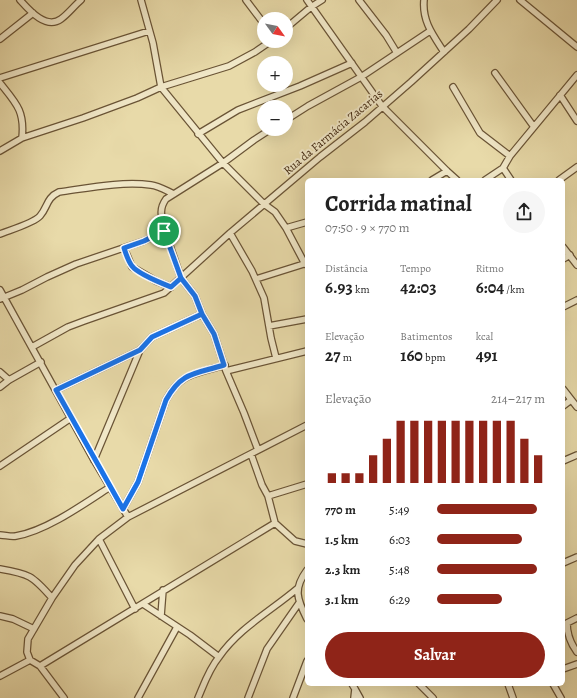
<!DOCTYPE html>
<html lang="pt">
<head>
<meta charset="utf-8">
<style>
  :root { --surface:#fff; --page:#f6f6f6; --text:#222; --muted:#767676; --accent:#8f2418 }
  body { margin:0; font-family:Alegreya,serif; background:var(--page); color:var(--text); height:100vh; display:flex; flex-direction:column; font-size:15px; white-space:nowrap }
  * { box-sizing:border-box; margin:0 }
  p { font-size:13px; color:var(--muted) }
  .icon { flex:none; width:22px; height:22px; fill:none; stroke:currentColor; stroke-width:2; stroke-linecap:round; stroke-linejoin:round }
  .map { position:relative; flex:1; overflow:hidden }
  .details { position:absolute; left:305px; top:178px; width:260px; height:508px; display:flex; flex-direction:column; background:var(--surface); border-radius:6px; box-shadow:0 4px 16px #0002 }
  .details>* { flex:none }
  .needle { width:26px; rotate:123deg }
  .tools { position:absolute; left:257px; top:12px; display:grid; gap:8px }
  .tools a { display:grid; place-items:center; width:36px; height:36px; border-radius:50%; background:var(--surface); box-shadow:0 4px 16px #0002; font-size:20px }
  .pin { position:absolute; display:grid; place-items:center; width:34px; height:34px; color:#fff; margin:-17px; border:2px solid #fff; border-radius:50%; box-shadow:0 1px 4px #0007 }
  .round { display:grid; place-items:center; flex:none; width:42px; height:42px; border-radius:21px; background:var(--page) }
  .head { display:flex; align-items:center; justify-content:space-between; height:68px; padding:0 20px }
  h1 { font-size:22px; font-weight:600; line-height:30px }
  .metrics { display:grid; grid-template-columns:repeat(3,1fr); gap:6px; height:68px; padding:4px 20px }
  .metrics div { display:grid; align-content:center }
  .metrics b { font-size:17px; font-weight:600 }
  .metrics small { font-size:11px; font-weight:400 }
  .metrics p { font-size:11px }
  .chart { height:112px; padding:8px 20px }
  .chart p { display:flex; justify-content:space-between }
  .chart svg { width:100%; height:72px; margin-top:4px; stroke:var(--accent); stroke-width:6 }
  .cta { display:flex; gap:8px; margin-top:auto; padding:8px 20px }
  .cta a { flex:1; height:46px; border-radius:24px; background:var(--accent); color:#fff; font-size:16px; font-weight:600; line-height:46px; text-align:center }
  ul { padding:0 20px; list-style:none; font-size:13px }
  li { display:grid; grid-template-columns:64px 48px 1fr; align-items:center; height:30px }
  li i { height:10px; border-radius:5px; background:var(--accent) }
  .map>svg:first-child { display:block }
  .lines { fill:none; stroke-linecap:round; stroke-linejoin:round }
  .minor-casing { stroke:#6a5436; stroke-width:8 }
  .minor { stroke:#f0e7c7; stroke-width:5.5 }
  .route-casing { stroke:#fff; stroke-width:8 }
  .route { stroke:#1a73e8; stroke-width:5 }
  .labels { text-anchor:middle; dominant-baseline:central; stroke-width:4; stroke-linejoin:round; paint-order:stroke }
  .street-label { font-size:12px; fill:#40270f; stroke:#f0e7c7 }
</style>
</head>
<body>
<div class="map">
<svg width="577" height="698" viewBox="0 0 577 698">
  <rect width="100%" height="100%" fill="#e8daa9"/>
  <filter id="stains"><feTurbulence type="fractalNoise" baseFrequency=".005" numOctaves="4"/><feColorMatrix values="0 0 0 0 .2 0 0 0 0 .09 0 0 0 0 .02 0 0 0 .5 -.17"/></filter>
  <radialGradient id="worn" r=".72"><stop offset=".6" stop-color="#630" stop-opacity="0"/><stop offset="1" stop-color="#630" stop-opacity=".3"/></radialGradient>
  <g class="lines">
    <defs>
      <path id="minor" d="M20 0C29 10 46 30 61 19 68 14 74 6 81 0
        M141 0 153 43 161 87 223 163 264 204 275 212 286 228 305 264
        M246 0 264 24
        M307 0 382 106 447 171 457 180
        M359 0 386 35 397 53
        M424 0C422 21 433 35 444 52
        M520 0 577 47
        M286 28 311 7 322 0
        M0 39 33 13
        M495 73 534 127
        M0 78 149 31
        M0 83C16 103 25 111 22 138
        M453 87 480 133 510 156
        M560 95 577 121
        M286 120 308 106 361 77 430 31
        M198 134 238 110 300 86 352 63
        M0 151 22 138 83 118 137 98 161 87 229 66 255 52 271 41
        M503 168 511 180
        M432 180 447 171
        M485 180 503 168 510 156 577 75
        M559 180 577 167
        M286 228 307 222
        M165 231 181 278 195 296 202 314 214 334 226 371 244 413 258 450
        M230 233 252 271 264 298 271 338 276 358
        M0 234C10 230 34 223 40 216 48 207 46 198 59 192 88 188 122 181 151 185 159 186 167 191 174 194
        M563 247 577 265
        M124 248 132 267 156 281 171 287
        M563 259 570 255
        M256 279 307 263
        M0 290 94 460 128 517
        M0 299 22 290 47 277 76 264 144 241 165 231C162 218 158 210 166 199L223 163 254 140 271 129
        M563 307 577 300
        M269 326 307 319
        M32 347 68 327 84 321 164 293 230 233 320 157 365 122 411 82 469 29 497 0
        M226 371 307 351
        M0 372 9 380
        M0 387 9 380 41 362
        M563 389 577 407
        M56 390 140 350 152 337 202 314
        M563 406 571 400
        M251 454 262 485 268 496 275 523 295 541 307 544
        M94 460 140 350
        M563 461 577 455
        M0 466 71 418
        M268 496 307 484
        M123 509 138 482 166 400C181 372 196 374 225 365
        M0 535C5 535 11 537 16 536 46 531 84 504 110 487
        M99 539 135 609
        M563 563 577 557
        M0 569C29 574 32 575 52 598
        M307 570C293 589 297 599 307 619
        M143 604 190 635 219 657
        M0 616 13 619 34 629
        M161 616 163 590
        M577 618 567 623C567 633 571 644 577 652
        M40 666 275 523
        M563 669 577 664
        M0 676 30 660
        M352 684 355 689
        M419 684 433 698
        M508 684 513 698
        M553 684 561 698
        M64 698 40 666 30 660 27 652 28 639 52 598 75 565 99 539 128 517 307 425
        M138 698 177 627
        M198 698C204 684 209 669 219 657 239 628 271 611 298 588
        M248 698 267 649 299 603
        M293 698 307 661
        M354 698 355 689 360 698"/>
    </defs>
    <use href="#minor" class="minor-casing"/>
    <use href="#minor" class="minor"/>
  </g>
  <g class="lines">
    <defs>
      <path id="route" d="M164 231 181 278 195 296 202 314 152 337 140 350 56 390 123 509 138 482 166 400C182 371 196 374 224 365L214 334 202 314 195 296 181 278 171 287C161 283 138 274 132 266 128 261 126 254 124 248L144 241 164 231"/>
    </defs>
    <use href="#route" class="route-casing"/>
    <use href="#route" class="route"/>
  </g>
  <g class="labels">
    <g class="street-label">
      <text transform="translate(333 132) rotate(-40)">Rua da Farmácia Zacarias</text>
    </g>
  </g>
  <rect width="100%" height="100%" filter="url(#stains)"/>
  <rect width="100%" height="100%" fill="url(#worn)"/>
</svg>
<div class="tools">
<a><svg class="needle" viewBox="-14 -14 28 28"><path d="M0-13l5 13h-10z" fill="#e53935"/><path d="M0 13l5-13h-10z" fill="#767676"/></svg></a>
<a>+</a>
<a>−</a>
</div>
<div class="pin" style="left:164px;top:231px;background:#1e9e55"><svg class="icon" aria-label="arrive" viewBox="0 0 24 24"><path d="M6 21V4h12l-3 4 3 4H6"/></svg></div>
<section class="details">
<div class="head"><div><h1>Corrida matinal</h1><p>07:50 · 9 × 770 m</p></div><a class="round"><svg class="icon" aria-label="share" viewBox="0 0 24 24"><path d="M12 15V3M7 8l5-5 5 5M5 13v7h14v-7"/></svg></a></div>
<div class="metrics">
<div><p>Distância</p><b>6.93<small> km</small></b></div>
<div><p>Tempo</p><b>42:03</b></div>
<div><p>Ritmo</p><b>6:04<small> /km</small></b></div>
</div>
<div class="metrics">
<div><p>Elevação</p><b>27<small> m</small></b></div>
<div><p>Batimentos</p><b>160<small> bpm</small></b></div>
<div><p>kcal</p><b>491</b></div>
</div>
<div class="chart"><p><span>Elevação</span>214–217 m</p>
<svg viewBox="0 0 160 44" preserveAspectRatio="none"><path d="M5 44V38M15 44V38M25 44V38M35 44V27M45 44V17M55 44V6M65 44V6M75 44V6M85 44V6M95 44V6M105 44V6M115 44V6M125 44V6M135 44V6M145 44V17M155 44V27"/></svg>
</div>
<ul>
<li><b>770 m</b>5:49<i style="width:93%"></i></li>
<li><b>1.5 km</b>6:03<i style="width:79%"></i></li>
<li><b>2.3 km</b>5:48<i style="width:93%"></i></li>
<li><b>3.1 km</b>6:29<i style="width:60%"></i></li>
</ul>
<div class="cta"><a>Salvar</a></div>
</section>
</div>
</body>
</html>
